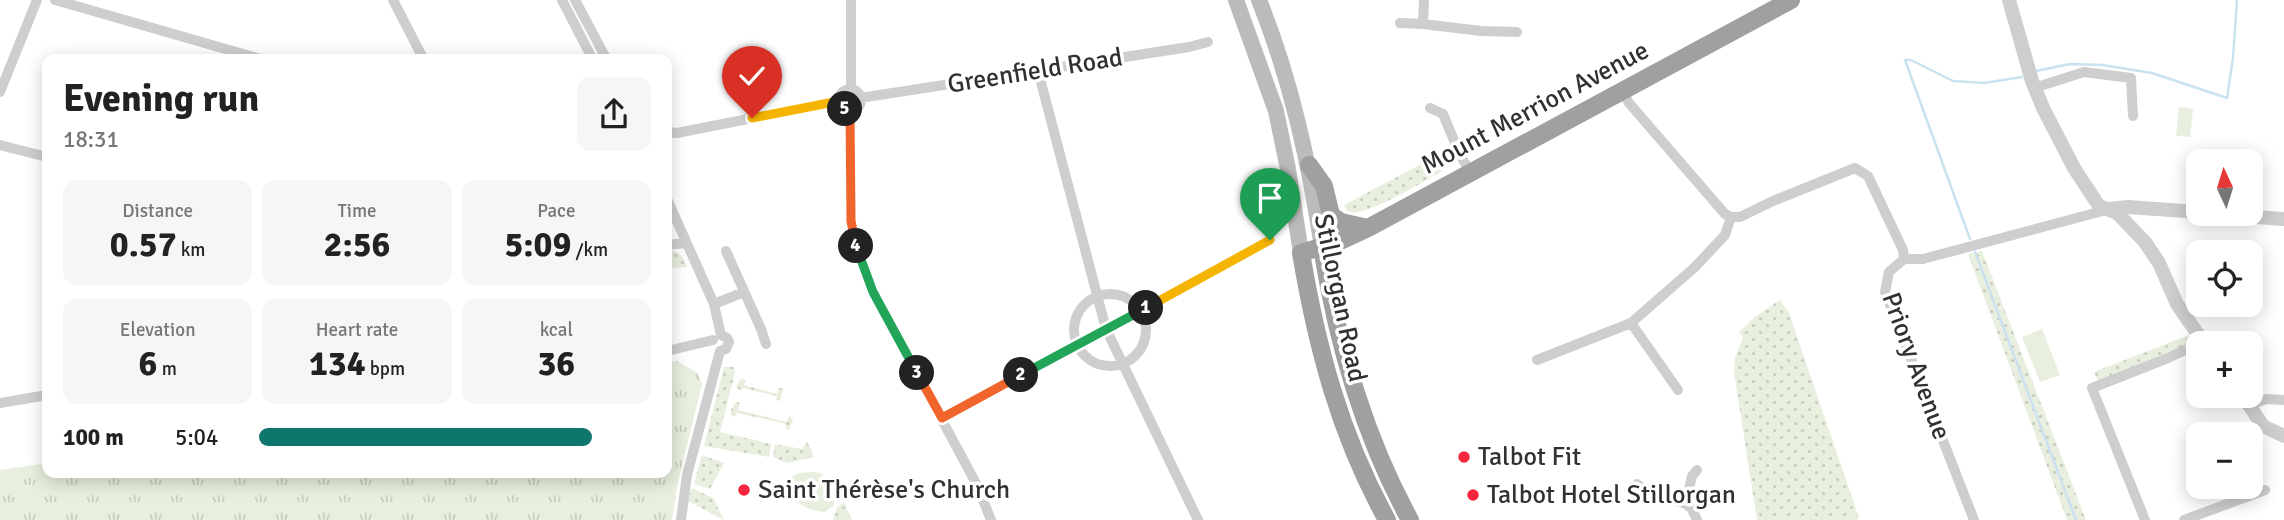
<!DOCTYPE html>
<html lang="en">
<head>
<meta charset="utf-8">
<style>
  :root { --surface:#fff; --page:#f6f6f6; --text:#222; --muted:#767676; --accent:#0f766e }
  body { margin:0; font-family:Signika,sans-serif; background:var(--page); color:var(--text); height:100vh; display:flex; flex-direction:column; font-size:26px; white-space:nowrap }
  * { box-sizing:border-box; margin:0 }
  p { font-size:23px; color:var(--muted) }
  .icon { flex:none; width:38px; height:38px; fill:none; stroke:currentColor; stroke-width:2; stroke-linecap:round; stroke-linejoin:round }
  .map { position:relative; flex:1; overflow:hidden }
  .sheet { position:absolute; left:42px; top:54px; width:630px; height:424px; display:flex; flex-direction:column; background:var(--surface); border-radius:14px; box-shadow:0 4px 18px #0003 }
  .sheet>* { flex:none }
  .needle { width:46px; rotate:356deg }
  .tools { position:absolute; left:2186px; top:149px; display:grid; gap:14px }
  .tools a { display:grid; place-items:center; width:77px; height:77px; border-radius:14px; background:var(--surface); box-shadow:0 4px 18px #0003; font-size:35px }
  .pin { position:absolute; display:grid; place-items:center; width:60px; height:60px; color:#fff; margin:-72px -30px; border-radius:50% 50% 50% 0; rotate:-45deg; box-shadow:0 0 7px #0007 }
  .pin .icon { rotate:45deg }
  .km { position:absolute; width:35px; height:35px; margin:-18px; border-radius:50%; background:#222; color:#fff; font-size:19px; line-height:35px; text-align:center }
  .round { display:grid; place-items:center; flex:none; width:74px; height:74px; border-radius:14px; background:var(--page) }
  .headline { display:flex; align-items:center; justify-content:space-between; height:119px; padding:0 21px }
  h1 { font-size:38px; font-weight:800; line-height:52px }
  .stats { display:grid; grid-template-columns:repeat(3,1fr); gap:10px; height:119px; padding:7px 21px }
  .stats div { display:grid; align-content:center; border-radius:14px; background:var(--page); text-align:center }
  .stats b { font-size:35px; font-weight:800 }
  .stats small { font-size:19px; font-weight:400 }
  .stats p { font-size:19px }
  ul { padding:0 21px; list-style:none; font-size:23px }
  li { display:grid; grid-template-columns:112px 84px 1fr; align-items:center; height:52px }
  li i { height:18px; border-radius:9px; background:var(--accent) }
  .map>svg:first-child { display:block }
  .grass { fill:url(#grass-dots) }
  .park { fill:url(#park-tufts) }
  .garden { fill:#e8efde }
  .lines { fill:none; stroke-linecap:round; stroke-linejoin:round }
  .stream { stroke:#cae2f0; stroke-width:2.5 }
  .minor { stroke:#cecece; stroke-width:10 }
  .tertiary { stroke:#cecece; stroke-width:14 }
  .secondary { stroke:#bbb; stroke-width:16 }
  .trunk { stroke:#a0a0a0; stroke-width:18 }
  .split-1-casing { stroke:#fff; stroke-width:14 }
  .split-2-casing { stroke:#fff; stroke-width:14 }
  .split-3-casing { stroke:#fff; stroke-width:14 }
  .split-4-casing { stroke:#fff; stroke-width:14 }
  .split-5-casing { stroke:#fff; stroke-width:14 }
  .split-6-casing { stroke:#fff; stroke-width:14 }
  .split-1 { stroke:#f5b400; stroke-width:9 }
  .split-2 { stroke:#22a559; stroke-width:9 }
  .split-3 { stroke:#f0652b; stroke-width:9 }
  .split-4 { stroke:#22a559; stroke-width:9 }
  .split-5 { stroke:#f0652b; stroke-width:9 }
  .split-6 { stroke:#f5b400; stroke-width:9 }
  .poi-dot { fill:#f4273e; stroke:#fff; stroke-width:2.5 }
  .labels { text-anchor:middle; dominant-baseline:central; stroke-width:7; stroke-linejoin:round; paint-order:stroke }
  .street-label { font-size:26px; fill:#313131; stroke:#fff }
  .poi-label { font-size:26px; fill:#313131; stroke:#fff; text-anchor:start }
</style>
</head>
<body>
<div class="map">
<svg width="2284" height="520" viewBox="0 0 2284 520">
  <defs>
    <pattern id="grass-dots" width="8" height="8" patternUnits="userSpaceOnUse" patternTransform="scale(1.75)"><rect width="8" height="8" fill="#e8efde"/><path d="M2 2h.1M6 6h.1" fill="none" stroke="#c7cdbf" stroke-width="1.8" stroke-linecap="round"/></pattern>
    <pattern id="park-tufts" width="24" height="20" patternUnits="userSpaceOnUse" patternTransform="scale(1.75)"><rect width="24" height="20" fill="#e8efde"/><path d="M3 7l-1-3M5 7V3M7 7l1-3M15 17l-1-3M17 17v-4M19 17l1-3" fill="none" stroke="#c7cdbf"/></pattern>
  </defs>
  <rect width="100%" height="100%" fill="#fff"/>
  <path class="grass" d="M1442 153 1449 167C1431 177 1369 216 1351 212 1346 211 1346 209 1344 205Z
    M667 251C680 250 682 255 687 267L672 268 671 260H667Z
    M1982 251 2086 520H2067L1968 254Z
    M1780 300 1789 313 1859 518 1856 520H1757L1734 372 1735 357 1743 338 1739 332 1756 316Z
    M2189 335 2191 338 2189 344 2098 381 2094 372Z
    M724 367H734L735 372 720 432 771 444 769 457 704 446Z
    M741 378 745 380 744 385 777 394 779 388 783 389 780 401 776 400 777 396 743 388 741 391 736 387Z
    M736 402 740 403 738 410 787 422 789 416 793 420 789 430 786 429V424L737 413 735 417 731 415V410Z
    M807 441 814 457 787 463 773 457 775 444 802 449Z
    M702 455 724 463 710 489 694 484Z
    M692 488 713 498 724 520 688 501Z
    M844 502 852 520H833L837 508Z"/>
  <path class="park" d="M677 361 698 373 702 384 677 487 672 520H0V470L47 463V472H667V363Z"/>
  <path class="garden" d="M2179 107 2193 109 2190 137 2176 136Z
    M2042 329 2060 375 2040 382 2022 337Z
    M813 472 821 473 834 490V505L825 512C807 511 787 500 785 481L798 473Z"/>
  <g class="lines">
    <path class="stream" d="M2036 71 2070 64 2102 65 2152 73 2227 98 2233 58 2237 0
      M1970 239 1905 60H1911L1953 81 1984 83 2022 77
      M1975 252 2076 520"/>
    <path class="minor" d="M55 0 264 60
      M393 0 424 60
      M562 0 593 60
      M575 0 607 60
      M851 0V89
      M1424 0 1423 24 1481 31 1517 32
      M1400 23 1423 24
      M1038 71 1106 329 1198 520
      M2034 88 2084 72 2131 78 2133 116
      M839 100a11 11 0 1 1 22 0a11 11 0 1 1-22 0Z
      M1622 91 1629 103 1725 214 1731 217H1740L1773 201 1855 168 1868 176 1903 250 1904 259
      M0 92 37 0
      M860 98 1189 47 1208 42
      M1430 108 1443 114 1460 155 1471 173
      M850 111 851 221 858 253 873 292 977 485 991 520
      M667 132 677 133 839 101
      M0 145 47 157
      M667 199 714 304 721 335
      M667 245 686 243
      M726 251 761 329 766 344
      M1074 330a36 36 0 1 1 72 0a36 36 0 1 1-72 0Z
      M714 304 744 292
      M1631 323 1678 390
      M667 351 713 340
      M720 351 726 349 729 342 727 338 721 335
      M1537 360 1631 323 1695 267 1725 235 1731 217
      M0 403 47 395
      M2250 405 2266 399 2284 400
      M942 418 1270 240
      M1637 484 1647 491 1686 504 1692 476 1697 470
      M1686 504 1692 509 1697 520
      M681 520 687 475 720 351
      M1974 520 1885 292 1889 272 1904 259H1923L2110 209
      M2145 520 2092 388 2168 358 2198 344
      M2184 520 2265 490"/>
    <path class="tertiary" d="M2009 0 2032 81 2043 108 2074 168 2099 206 2117 213 2145 242 2159 263 2177 304 2204 343
      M2110 209 2128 207 2198 212
      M2214 214 2284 219
      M2243 396 2263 426 2284 436"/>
    <path class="secondary" d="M1236 0 1276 111 1288 169 1301 253
      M1259 0C1291 80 1309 162 1322 247"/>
    <path class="trunk" d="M1309 165 1324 186 1331 215 1341 222 1368 228
      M1322 247C1337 343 1363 434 1410 520
      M1387 520C1340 435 1317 348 1301 253L1340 241 1368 228 1791 0"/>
  </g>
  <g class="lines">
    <defs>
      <path id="split-1" d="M1146 308 1270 240"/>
      <path id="split-2" d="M1021 375 1146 308"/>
      <path id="split-3" d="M917 373 942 418 1021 375"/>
      <path id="split-4" d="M856 246 873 292 917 373"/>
      <path id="split-5" d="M845 109 850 111 851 221 856 246"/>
      <path id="split-6" d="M752 118 839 101 845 109"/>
    </defs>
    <use href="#split-1" class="split-1-casing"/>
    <use href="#split-2" class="split-2-casing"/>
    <use href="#split-3" class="split-3-casing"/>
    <use href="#split-4" class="split-4-casing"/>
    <use href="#split-5" class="split-5-casing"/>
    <use href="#split-6" class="split-6-casing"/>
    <use href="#split-1" class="split-1"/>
    <use href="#split-2" class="split-2"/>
    <use href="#split-3" class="split-3"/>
    <use href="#split-4" class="split-4"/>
    <use href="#split-5" class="split-5"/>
    <use href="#split-6" class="split-6"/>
  </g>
  <g class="poi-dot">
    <circle cx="1464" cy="457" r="7"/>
    <circle cx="744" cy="490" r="7"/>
    <circle cx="1473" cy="495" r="7"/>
  </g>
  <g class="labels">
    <g class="street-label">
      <text transform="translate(1035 71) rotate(-9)">Greenfield Road</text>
      <text transform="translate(1535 108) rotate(-28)">Mount Merrion Avenue</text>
      <text transform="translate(1340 298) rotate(78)">Stillorgan Road</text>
      <text transform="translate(1916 366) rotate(70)">Priory Avenue</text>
    </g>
    <g class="poi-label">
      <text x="1478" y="457">Talbot Fit</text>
      <text x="758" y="490">Saint Thérèse's Church</text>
      <text x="1487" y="495">Talbot Hotel Stillorgan</text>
    </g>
  </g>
</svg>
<div class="tools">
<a><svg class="needle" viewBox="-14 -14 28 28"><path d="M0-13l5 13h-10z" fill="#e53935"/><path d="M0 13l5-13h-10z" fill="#767676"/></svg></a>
<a><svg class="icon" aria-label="locate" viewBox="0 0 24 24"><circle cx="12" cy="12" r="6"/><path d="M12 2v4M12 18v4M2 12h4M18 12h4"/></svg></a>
<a>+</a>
<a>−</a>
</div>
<div class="pin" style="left:1270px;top:240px;background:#1e9e55"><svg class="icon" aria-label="arrive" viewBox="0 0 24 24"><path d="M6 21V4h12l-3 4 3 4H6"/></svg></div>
<div class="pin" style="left:752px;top:118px;background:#d93025"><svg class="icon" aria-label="check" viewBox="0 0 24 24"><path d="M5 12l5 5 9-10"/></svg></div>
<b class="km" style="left:1146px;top:308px">1</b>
<b class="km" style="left:1021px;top:375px">2</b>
<b class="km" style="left:917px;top:373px">3</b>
<b class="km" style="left:856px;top:246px">4</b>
<b class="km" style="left:845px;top:109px">5</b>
<section class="sheet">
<div class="headline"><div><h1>Evening run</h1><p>18:31</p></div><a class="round"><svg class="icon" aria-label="share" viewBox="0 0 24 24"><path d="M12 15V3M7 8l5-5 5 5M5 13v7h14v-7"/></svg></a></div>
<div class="stats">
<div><p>Distance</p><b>0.57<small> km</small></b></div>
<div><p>Time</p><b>2:56</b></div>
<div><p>Pace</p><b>5:09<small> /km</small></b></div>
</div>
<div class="stats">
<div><p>Elevation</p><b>6<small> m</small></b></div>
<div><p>Heart rate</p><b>134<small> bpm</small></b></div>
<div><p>kcal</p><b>36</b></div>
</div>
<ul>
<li><b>100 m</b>5:04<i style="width:85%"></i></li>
</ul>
</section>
</div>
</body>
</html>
